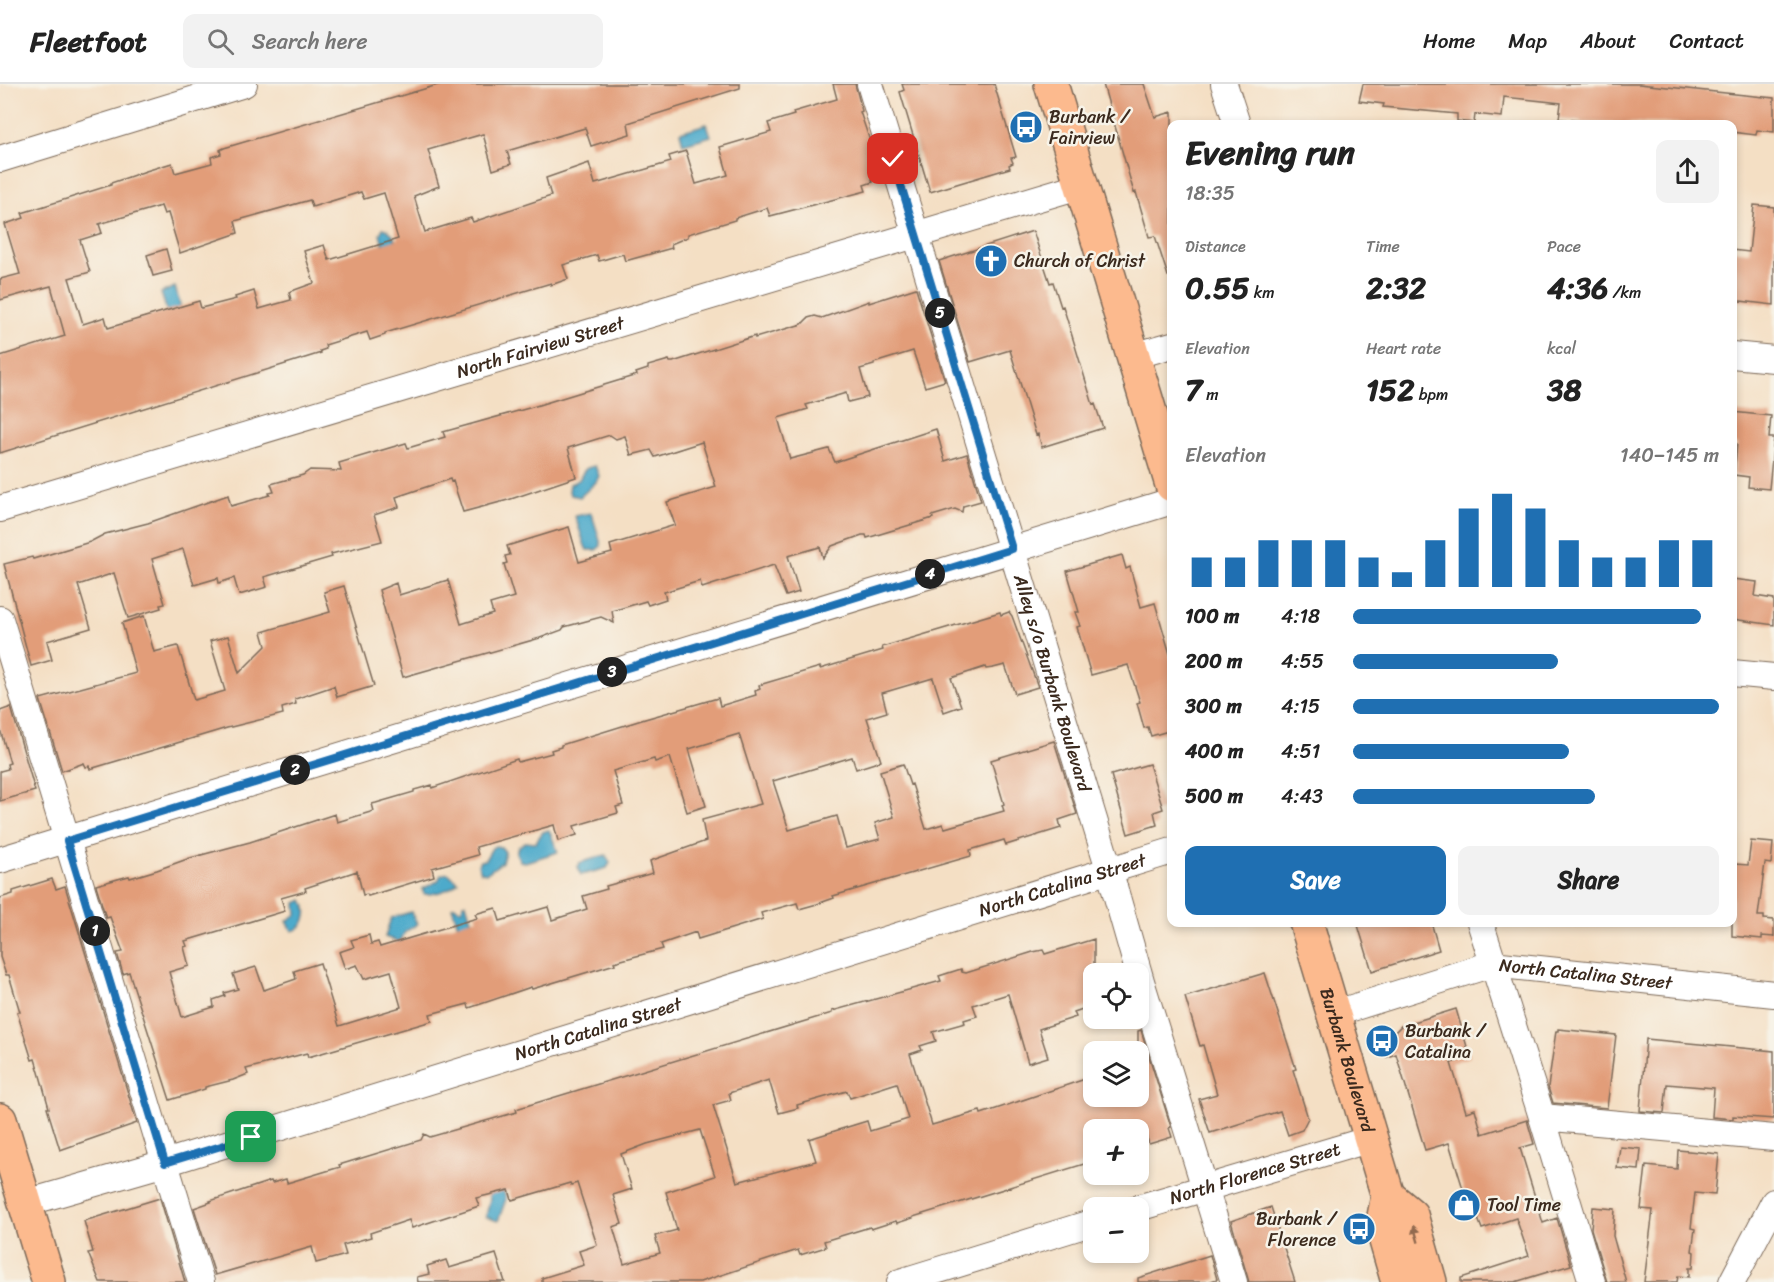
<!DOCTYPE html>
<html lang="en">
<head>
<meta charset="utf-8">
<style>
  :root { --surface:#fff; --page:#f2f2f2; --text:#222; --muted:#767676; --line:#e0e0e0; --accent:#1f6fb2 }
  body { margin:0; font-family:Sriracha,sans-serif; background:var(--page); color:var(--text); height:100vh; display:flex; flex-direction:column; font-size:22px; white-space:nowrap }
  * { box-sizing:border-box; margin:0 }
  p { font-size:20px; color:var(--muted) }
  .icon { flex:none; width:33px; height:33px; fill:none; stroke:currentColor; stroke-width:2; stroke-linecap:round; stroke-linejoin:round }
  .map { position:relative; flex:1; overflow:hidden }
  .drawer { position:absolute; left:1167px; top:36px; width:570px; height:807px; display:flex; flex-direction:column; background:var(--surface); border-radius:12px; box-shadow:0 3px 9px #0003 }
  .drawer>* { flex:none }
  .buttons { position:absolute; left:1083px; top:879px; display:grid; gap:12px }
  .buttons a { display:grid; place-items:center; width:66px; height:66px; border-radius:12px; background:var(--surface); box-shadow:0 3px 9px #0003; font-size:30px }
  .pin { position:absolute; display:grid; place-items:center; width:51px; height:51px; color:#fff; margin:-26px; border-radius:12px; box-shadow:0 3px 9px #0006 }
  .km { position:absolute; width:30px; height:30px; margin:-15px; border-radius:50%; background:#222; color:#fff; font-size:16px; line-height:30px; text-align:center }
  .round { display:grid; place-items:center; flex:none; width:63px; height:63px; border-radius:12px; background:var(--page) }
  .headline { display:flex; align-items:center; justify-content:space-between; height:102px; padding:0 18px }
  h1 { font-size:33px; font-weight:800; line-height:45px }
  .figures { display:grid; grid-template-columns:repeat(3,1fr); gap:9px; height:102px; padding:6px 18px }
  .figures div { display:grid; align-content:center }
  .figures b { font-size:30px; font-weight:800 }
  .figures small { font-size:16px; font-weight:400 }
  .figures p { font-size:16px }
  .chart { height:168px; padding:12px 18px }
  .chart p { display:flex; justify-content:space-between }
  .chart svg { width:100%; height:108px; margin-top:6px; stroke:var(--accent); stroke-width:6 }
  .cta { display:flex; gap:12px; margin-top:auto; padding:12px 18px }
  .cta a { flex:1; height:69px; border-radius:12px; background:var(--accent); color:#fff; font-size:24px; font-weight:800; line-height:69px; text-align:center }
  .cta a+a { background:var(--page); color:var(--text) }
  ul { padding:0 18px; list-style:none; font-size:20px }
  li { display:grid; grid-template-columns:96px 72px 1fr; align-items:center; height:45px }
  li i { height:15px; border-radius:8px; background:var(--accent) }
  header { display:flex; align-items:center; gap:36px; box-sizing:border-box; height:84px; padding:0 30px; background:var(--surface); border-bottom:2px solid var(--line) }
  header strong { font-size:28px }
  nav { display:flex; gap:33px; margin-inline-start:auto; font-size:21px }
  .search { width:420px; height:54px; background:var(--page); display:flex; align-items:center; gap:15px; box-sizing:border-box; padding:0 21px; border-radius:12px; color:var(--muted); font-size:22px }
  .map>svg:first-child { display:block }
  .water { fill:#4daacb; stroke:#446a74; stroke-width:1.5 }
  .building { fill:#e29d79; fill-rule:evenodd }
  .lines { fill:none; stroke-linecap:round; stroke-linejoin:round }
  .minor-casing { stroke:#7c6958; stroke-width:28 }
  .major-casing { stroke:#7c6958; stroke-width:36 }
  .minor { stroke:#fff; stroke-width:26 }
  .major { stroke:#fcba8e; stroke-width:33 }
  .oneway { fill:#926b50 }
  .route-casing { stroke:#fff; stroke-width:12 }
  .route { stroke:#1f6fb2; stroke-width:8 }
  .labels { text-anchor:middle; dominant-baseline:central; stroke-width:5; stroke-linejoin:round; paint-order:stroke }
  .poi-label { font-size:18px; fill:#3b2a1e; stroke:#f7f3e8; text-anchor:start }
  .street-label { font-size:18px; fill:#3b2a1e; stroke:#f7f3e8 }
</style>
</head>
<body>
<header>
<strong>Fleetfoot</strong>
<div class="search"><svg class="icon" aria-label="search" viewBox="0 0 24 24"><circle cx="10" cy="10" r="6"/><path d="M15 15l6 6"/></svg>Search here</div>
<nav><a>Home</a><a>Map</a><a>About</a><a>Contact</a></nav>
</header>
<div class="map">
<svg width="1774" height="1198" viewBox="0 0 1774 1198">
  <rect width="100%" height="100%" fill="#f7f3e8"/>
  <filter id="ink" filterUnits="userSpaceOnUse"><feTurbulence type="fractalNoise" baseFrequency=".0167" numOctaves="2"/><feDisplacementMap in="SourceGraphic" scale="12" xChannelSelector="R" yChannelSelector="G"/><feConvolveMatrix kernelMatrix="1 2 1 2 8 2 1 2 1" color-interpolation-filters="sRGB"/></filter>
  <filter id="wash" filterUnits="userSpaceOnUse"><feTurbulence type="fractalNoise" baseFrequency=".008" numOctaves="4" result="noise"/><feDisplacementMap in="SourceGraphic" scale="24" xChannelSelector="R" yChannelSelector="G"/><feGaussianBlur stdDeviation="1.35" result="paint"/><feColorMatrix in="noise" values="0 0 0 0 0 0 0 0 0 0 0 0 0 0 0 0 0 1.4 0 .05"/><feComposite in="paint" operator="in"/></filter>
  <g filter="url(#wash)">
    <rect width="100%" height="100%" fill="#f4dfc4"/>
    <path class="water" d="M707 40 711 52 683 60 680 48Z
      M383 144C392 145 395 157 401 163L386 171 380 150Z
      M175 203 184 235 171 240 161 209Z
      M595 382 599 392 596 398 580 413 571 411 569 408 570 400 579 396C584 387 583 384 595 382Z
      M591 429C593 433 601 459 601 462L596 466H587L585 462 575 432Z
      M549 746 558 768 525 778 520 777 516 769 518 763 525 758 535 759 543 748Z
      M495 762 501 763 505 768 502 778 487 789 481 788 478 781 480 777 485 776 492 764Z
      M606 771 610 779 607 784 581 791 578 783 579 779Z
      M448 789 458 798C451 806 434 811 424 810L422 805 438 797 441 791Z
      M303 816C310 828 306 844 292 847L287 837 297 830 296 819Z
      M463 819H466L474 846 461 850 452 823 455 822 458 825H462Z
      M411 828 417 840 405 848 400 858 385 853 391 834Z
      M501 1099 506 1115 498 1137 486 1133 490 1115 487 1104Z"/>
    <g id="blocks">
      <path class="building" d="M441 0H740V4L628 39 630 50 591 62 585 44 507 67 511 80 493 86 483 50 428 66 439 102 414 112 425 148 471 134 473 138 551 112 546 94 589 79 595 100 671 78 669 72 686 67 696 100 728 91 720 63 771 48 768 39 794 31 793 28 837 15 833 0H855L862 27 860 28 882 92 872 95 873 98 864 101 866 107 770 132 767 124 735 134V136L688 150V153L671 160 672 164 625 177 623 170 599 177 597 171 563 181 568 195 551 201V199L385 249V251L370 256 367 248 325 261 326 265 320 267 321 269 0 369V272L65 252 51 202 0 216V195L20 190 5 140 24 134 22 129 111 101V99L146 87 172 79 175 89 212 79 211 73 221 70 220 66 224 64ZM361 108 364 115 384 109 398 155 329 176 324 161 304 167 314 199 289 208 291 216 259 225 254 207 235 213 236 215 201 224 199 217 108 244 105 233 83 240 69 194 90 188 80 156 102 149 99 140 161 122 164 130 168 129 180 169 238 149 235 137 310 116 312 123Z
        M902 0H994L1016 73 1011 74 1013 79 1009 81 1010 84 930 108 900 8 904 6Z
        M1103 0H1144L1155 33 1172 28V191L1168 192 1155 152 1149 153 1136 108 1134 109Z
        M1363 0H1639L1735 10 1774 14V48L1757 46 1756 51 1732 48V40L1580 39 1581 37 1559 35 1561 19 1504 13 1502 33 1475 30 1474 39 1457 37V30L1383 23 1384 20 1359 17Z
        M1754 121 1774 123V221L1732 216V166L1749 168Z
        M1033 147 1050 199 1053 198 1061 223 1063 222 1093 321 1095 320 1103 344 1042 363 1038 350 1036 351 1010 266 970 278 939 177Z
        M166 165 172 187 153 192 147 171Z
        M916 204 945 297 925 303 913 267 874 279V281L860 285 868 313 848 318 846 309 806 321 808 325 778 334 790 375 829 365 835 378 936 345 945 377 967 370 981 417 963 422 962 428 955 425 932 432 933 434 867 454 866 451H862L832 462 823 474 820 463 788 472 799 508 786 512 774 481 702 504 700 497 664 508 666 515 648 521 646 517 612 527 614 539 601 533 564 543 562 546 540 554 403 593 379 506 396 499 399 511 448 496 461 540 493 530 490 520 514 513 504 480 507 479 505 472 510 471 507 462 569 443 579 478 612 469 610 461 675 441 667 418 716 403 702 358 655 373 651 366 631 371 625 352 616 355 610 351 568 364 576 393 508 416 463 428 453 397 451 398 450 395 396 413 399 423 374 431 382 457 331 470 332 473 264 493 267 503 239 511 234 494 219 499 218 494 194 501 183 465 152 475 165 520 160 521 161 524 128 534 114 489 78 501 91 544 47 557 52 576 31 582 4 480 32 473 33 475 90 458 105 450 148 439 228 411 231 422 270 411 269 409 274 408 271 400 303 391 310 386 341 387 339 379 406 359 408 364 445 353 443 348 529 324 637 291 636 289 648 285V282L669 276 670 278H673L755 252V254L802 240 808 234 815 232 822 234 869 217V219Z
        M1732 328 1771 332 1769 354H1774L1769 405 1748 403 1749 393 1734 391 1737 360H1732Z
        M1122 471 1126 485 1130 483 1141 523 1155 519 1172 577V646L1151 652 1148 643 1144 644 1137 619 1140 618 1128 581 1091 591 1077 543 1080 542 1075 528H1079L1067 487Z
        M1732 495 1757 498 1755 512 1774 515V541L1732 535Z
        M344 502 374 602 337 613 334 602 295 615 296 620 282 624 283 630 227 644 90 685 89 682 86 683 84 679 62 687 40 615 136 589 122 539 144 532 154 568 178 562 194 616 225 607 210 557 228 552 239 589 266 562 262 548 330 528 324 508Z
        M1000 528 1001 531 1009 528 1012 532 1038 603 1015 610 1005 581 993 584 986 585 985 583 951 594 961 622 944 628 933 594 882 609 887 628 867 634 881 677 856 685 852 673 773 697 789 746 837 732 846 764 880 755 875 739 894 733 880 687 903 680 910 701 912 700 926 745 943 740 945 744 1004 727 1002 721 1004 720 991 676 1054 657 1077 730 1059 736 1061 744 1006 761 1004 756 970 766 971 772 833 812 834 814 817 820 799 825 797 819 761 829 763 835 698 855 696 848 661 860 663 865 614 878 615 880 532 905 531 903 469 924 468 920 430 930 432 937 308 973 307 969 246 985 248 990 233 996 205 1003V1005L170 1016 129 888 123 890 117 869 123 868 110 833 106 834 96 801 129 792 130 794 157 786 190 774 250 758 335 730 337 738 374 727 372 720 376 719 414 708V706L432 701V704L517 675 518 678 552 669 551 666 561 663V661L645 635 718 614 720 622 756 611 755 607 760 605 759 601 820 583V585L883 566 882 563ZM739 650 761 720 702 736 706 757 650 777 653 789 606 802 607 805 583 812 587 825 552 836 548 823 500 837 496 824 475 830 477 834 380 863 378 858 371 860 369 851 351 856 354 863 339 868 345 885 357 881 364 895 391 887 401 923 339 942 320 879 294 887 296 895 264 906 256 883 233 890 238 905 224 909 225 912 213 916 214 923 182 933 169 888 189 882 184 863 187 862 185 857 285 827 281 814 306 807 305 804 357 787 363 811 367 810 368 812 434 792 432 784 478 771 476 763 554 741 558 757 577 751 574 742 618 729 616 723 623 721 613 687 654 675 655 678 670 673 687 728 706 722 689 665Z
        M11 623 35 707 0 717V687L8 685 7 680 10 679 0 645V627Z
        M1149 680 1163 725 1154 728 1157 741 1128 750 1111 691Z
        M1751 757 1773 759 1771 780 1765 779 1758 832H1764V835L1774 836V853L1762 852V855L1732 852V798L1735 780 1748 781Z
        M52 795 56 805 65 802 137 1039 60 1066 47 1024H49L39 988 35 975 32 976 17 928H20L9 891H6L0 873V814L13 810V807Z
        M1357 838H1431L1439 866 1372 887Z
        M1094 855V921L1074 928 1076 933 1039 945 1048 973 1028 979 1008 910 973 921 977 932 964 936 965 939 933 948 936 957 920 962 922 966 910 970 932 1041 980 1027 981 1030 1094 992V1012H1138V947L1141 946 1171 1043 1169 1044 1172 1053 1149 1060 1147 1054 1138 1056V1046H1094V1077L913 1133V1134L897 1139 896 1137 871 1145 870 1143 824 1157 826 1163 800 1171 798 1166 700 1198H542V1194L584 1181 579 1167 597 1161 577 1099 571 1101 570 1099 512 1116 509 1106 476 1114 479 1122 412 1144 409 1136 370 1149 371 1153 343 1161 346 1171 316 1179 312 1163 215 1191 194 1124 211 1118 210 1117 271 1097 272 1099 286 1095 287 1099 340 1083 339 1081 421 1056 424 1050 430 1053 517 1028 516 1025 832 929V927L941 897 939 892 961 885 962 888 966 889 1033 868 1043 866 1045 870ZM769 996 779 1029 798 1024 797 1021 847 1007 850 1014 897 999 908 1035 870 1047 867 1037 809 1055 816 1077 737 1098 713 1021 731 1016 729 1009ZM700 1046 715 1092 666 1108 677 1146 655 1152 660 1169 624 1180 613 1143 622 1140 613 1111 632 1105 621 1070 647 1060Z
        M1265 889 1296 985 1293 986 1308 1034 1302 1046 1288 1051 1280 1027 1210 1049 1199 1015 1217 1010 1203 961 1200 962 1185 913Z
        M1456 925 1470 973 1451 979 1466 1028 1475 1025 1482 1050 1527 1036 1534 1060 1520 1064 1543 1139 1557 1134 1571 1181 1515 1198H1461V1194L1529 1172 1516 1134 1482 1145 1477 1132 1472 1134 1449 1059 1425 1066 1396 970 1387 973 1395 948 1401 942Z
        M1558 945 1616 951 1607 1024 1553 1019 1548 1003 1556 947H1558Z
        M1646 955 1774 967V1035L1733 1032V1035L1712 1033 1714 1004 1667 1000 1664 1029 1640 1027Z
        M1620 1063 1641 1065 1639 1086 1617 1084Z
        M1678 1066 1719 1070 1715 1111 1695 1109 1691 1144 1695 1145 1692 1167 1694 1168 1693 1184H1689V1193L1678 1192 1677 1198H1644L1653 1126 1641 1125 1646 1082 1677 1085Z
        M160 1114 185 1198H100L88 1169 93 1168 84 1137Z
        M1271 1123 1295 1198H1249L1231 1137Z
        M1593 1123 1615 1125 1613 1152 1626 1198H1607L1591 1145Z
        M496 1170 505 1198H418L417 1193 429 1190 427 1182 446 1176 449 1184Z
        M1210 1171 1217 1195 1208 1198H1138V1194Z"/>
    </g>
  </g>
  <g filter="url(#ink)">
    <use href="#blocks" fill-opacity="0" stroke="#7c6958" stroke-width="1.5"/>
    <g class="lines">
      <defs>
        <g id="minor">
          <path id="s1" d="M870 0 1109 785 1141 897 1234 1198"/>
          <path d="M1224 0 1237 40"/>
          <path d="M0 75 244 0"/>
          <path d="M1732 271 1774 275"/>
          <path d="M1133 272 1172 261"/>
          <path id="s2" d="M0 425 1082 101"/>
          <path d="M0 535 201 1198"/>
          <path d="M1732 589 1774 593"/>
          <path d="M0 776 1172 417"/>
          <path d="M1480 838 1542 1033 1592 1198"/>
          <path id="s3" d="M1333 930 1492 880 1774 910"/>
          <path d="M1542 1033 1774 1054"/>
          <path id="s4" d="M26 1119 165 1079 1172 767"/>
          <path id="s5" d="M1138 1124 1371 1055"/>
          <path d="M900 1198 1094 1138"/>
          <path d="M1732 1198 1774 1118"/>
        </g>
        <g id="major">
          <path d="M1051 0 1172 401"/>
          <path id="s6" d="M1306 838 1388 1112 1382 1143 1398 1198"/>
          <path d="M0 1036 49 1198"/>
          <path d="M1388 1112 1411 1131 1430 1198"/>
        </g>
      </defs>
      <use href="#minor" class="minor-casing"/>
      <use href="#major" class="major-casing"/>
      <use href="#minor" class="minor"/>
      <use href="#major" class="major"/>
    </g>
    <defs><path id="oneway-solid" d="M-6-.8H1V-3.2L6.5 0L1 3.2V.8H-6Z" transform="scale(1.5)"/></defs>
    <use class="oneway" href="#oneway-solid" transform="translate(1416 1150) rotate(-106)"/>
  </g>
  <g class="lines" filter="url(#ink)">
    <defs>
      <path id="route" d="M251 1053 165 1079 67 757 1012 465 893 75"/>
    </defs>
    <use href="#route" class="route-casing"/>
    <use href="#route" class="route"/>
  </g>
  <defs>
    <symbol id="bus-disc" viewBox="-11 -11 22 22"><circle r="9.5" fill="#1f6fb2" stroke="#f7f3e8"/><path d="M-5-6H5V4H4V6H2V4H-2V6H-4V4H-5ZM-3.5-4V0h7V-4ZM-3.5 1.2v1.5H-2V1.2ZM2 1.2v1.5H3.5V1.2Z" fill="#fff"/></symbol>
    <symbol id="church-disc" viewBox="-11 -11 22 22"><circle r="9.5" fill="#1f6fb2" stroke="#f7f3e8"/><path d="M-1.2-6h2.4v3.5h3.3v2.4h-3.3V6h-2.4V-.1h-3.3v-2.4h3.3Z" fill="#fff"/></symbol>
    <symbol id="shop-disc" viewBox="-11 -11 22 22"><circle r="9.5" fill="#1f6fb2" stroke="#f7f3e8"/><path d="M-5-2.5h2.3a2.7 3.5 0 0 1 5.4 0H5L5.5 6h-11ZM-1.5-2.5h3a1.5 2.3 0 0 0-3 0Z" fill="#fff"/></symbol>
  </defs>
  <g fill-rule="evenodd">
    <use href="#bus-disc" x="1007" y="24" width="38" height="38"/>
    <use href="#church-disc" x="972" y="158" width="38" height="38"/>
    <use href="#bus-disc" x="1363" y="938" width="38" height="38"/>
    <use href="#shop-disc" x="1445" y="1102" width="38" height="38"/>
    <use href="#bus-disc" x="1340" y="1126" width="38" height="38"/>
  </g>
  <g class="labels">
    <g class="poi-label">
      <text x="1049" y="33">Burbank /<tspan x="1049" dy="21">Fairview</tspan></text>
      <text x="1014" y="177">Church of Christ</text>
      <text x="1405" y="947">Burbank /<tspan x="1405" dy="21">Catalina</tspan></text>
      <text x="1487" y="1121">Tool Time</text>
      <text x="1336" y="1135" text-anchor="end">Burbank /<tspan x="1336" dy="21">Florence</tspan></text>
    </g>
    <g class="street-label">
      <text stroke="none"><textPath href="#s2" startOffset="564">North Fairview Street</textPath></text>
      <text stroke="none"><textPath href="#s1" startOffset="626">Alley s/o Burbank Boulevard</textPath></text>
      <text stroke="none"><textPath href="#s4" startOffset="1084">North Catalina Street</textPath></text>
      <text stroke="none"><textPath href="#s3" startOffset="261">North Catalina Street</textPath></text>
      <text stroke="none"><textPath href="#s4" startOffset="598">North Catalina Street</textPath></text>
      <text stroke="none"><textPath href="#s6" startOffset="144">Burbank Boulevard</textPath></text>
      <text stroke="none"><textPath href="#s5" startOffset="122">North Florence Street</textPath></text>
    </g>
  </g>
</svg>
<div class="buttons">
<a><svg class="icon" aria-label="locate" viewBox="0 0 24 24"><circle cx="12" cy="12" r="6"/><path d="M12 2v4M12 18v4M2 12h4M18 12h4"/></svg></a>
<a><svg class="icon" aria-label="layers" viewBox="0 0 24 24"><path d="M12 4l9 5-9 5-9-5zM3 14l9 5 9-5"/></svg></a>
<a>+</a>
<a>−</a>
</div>
<div class="pin" style="left:251px;top:1053px;background:#1e9e55"><svg class="icon" aria-label="arrive" viewBox="0 0 24 24"><path d="M6 21V4h12l-3 4 3 4H6"/></svg></div>
<div class="pin" style="left:893px;top:75px;background:#d93025"><svg class="icon" aria-label="check" viewBox="0 0 24 24"><path d="M5 12l5 5 9-10"/></svg></div>
<b class="km" style="left:95px;top:847px">1</b>
<b class="km" style="left:295px;top:686px">2</b>
<b class="km" style="left:612px;top:588px">3</b>
<b class="km" style="left:930px;top:490px">4</b>
<b class="km" style="left:940px;top:229px">5</b>
<section class="drawer">
<div class="headline"><div><h1>Evening run</h1><p>18:35</p></div><a class="round"><svg class="icon" aria-label="share" viewBox="0 0 24 24"><path d="M12 15V3M7 8l5-5 5 5M5 13v7h14v-7"/></svg></a></div>
<div class="figures">
<div><p>Distance</p><b>0.55<small> km</small></b></div>
<div><p>Time</p><b>2:32</b></div>
<div><p>Pace</p><b>4:36<small> /km</small></b></div>
</div>
<div class="figures">
<div><p>Elevation</p><b>7<small> m</small></b></div>
<div><p>Heart rate</p><b>152<small> bpm</small></b></div>
<div><p>kcal</p><b>38</b></div>
</div>
<div class="chart"><p><span>Elevation</span>140–145 m</p>
<svg viewBox="0 0 160 44" preserveAspectRatio="none"><path d="M5 44V32M15 44V32M25 44V25M35 44V25M45 44V25M55 44V32M65 44V38M75 44V25M85 44V12M95 44V6M105 44V12M115 44V25M125 44V32M135 44V32M145 44V25M155 44V25"/></svg>
</div>
<ul>
<li><b>100 m</b>4:18<i style="width:95%"></i></li>
<li><b>200 m</b>4:55<i style="width:56%"></i></li>
<li><b>300 m</b>4:15<i style="width:100%"></i></li>
<li><b>400 m</b>4:51<i style="width:59%"></i></li>
<li><b>500 m</b>4:43<i style="width:66%"></i></li>
</ul>
<div class="cta"><a>Save</a><a>Share</a></div>
</section>
</div>
</body>
</html>
